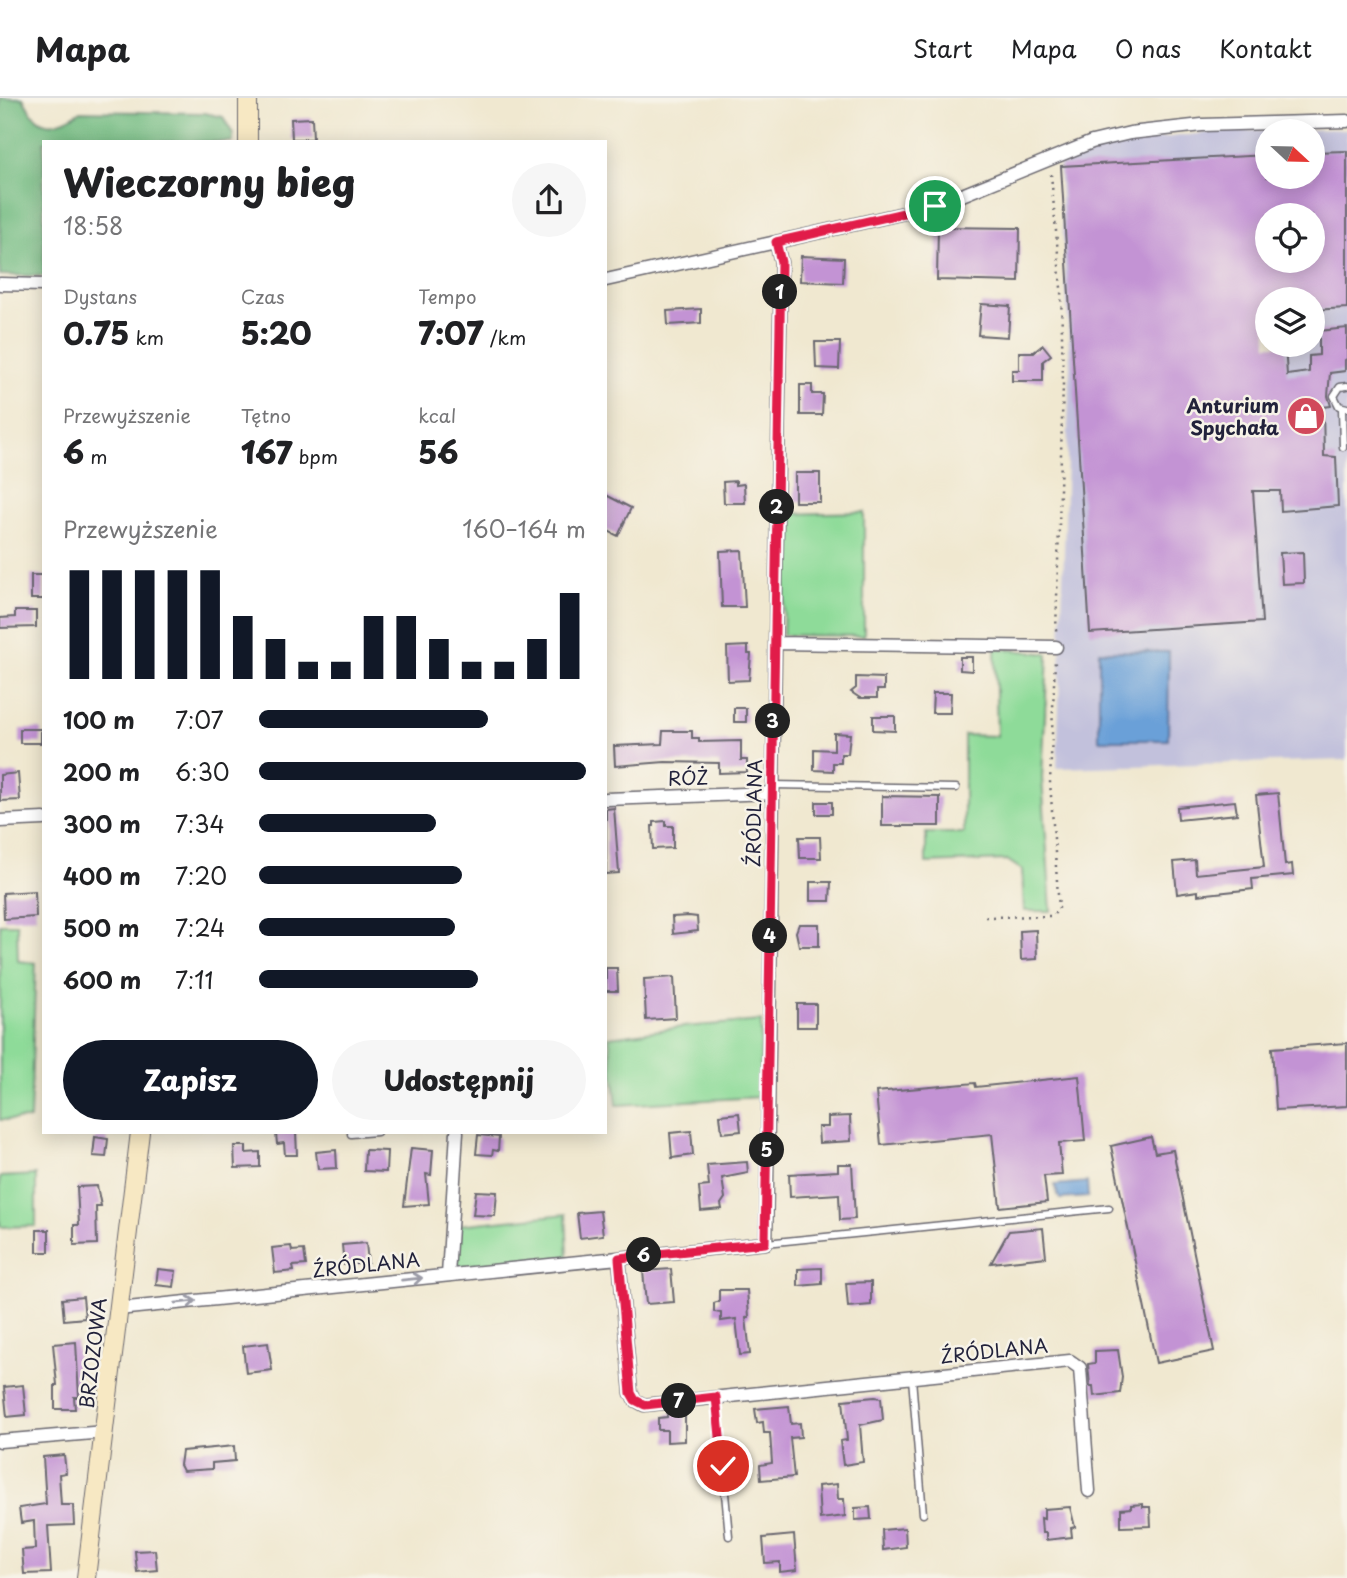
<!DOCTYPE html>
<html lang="pl">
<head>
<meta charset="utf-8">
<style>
  :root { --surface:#fff; --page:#f6f6f6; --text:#202124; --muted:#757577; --line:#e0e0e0; --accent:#111827 }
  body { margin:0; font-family:"Playpen Sans",sans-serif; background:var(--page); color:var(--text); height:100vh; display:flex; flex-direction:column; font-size:26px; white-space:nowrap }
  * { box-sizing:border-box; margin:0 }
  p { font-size:23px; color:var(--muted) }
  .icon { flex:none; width:38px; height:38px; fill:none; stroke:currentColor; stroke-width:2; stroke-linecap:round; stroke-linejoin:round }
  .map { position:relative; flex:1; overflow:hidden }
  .drawer { position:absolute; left:42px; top:42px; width:565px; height:994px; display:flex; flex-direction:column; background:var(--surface); border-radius:0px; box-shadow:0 4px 18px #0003 }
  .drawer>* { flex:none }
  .needle { width:46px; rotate:112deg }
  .fabs { position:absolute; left:1255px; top:21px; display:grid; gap:14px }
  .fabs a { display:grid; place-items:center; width:70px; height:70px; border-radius:50%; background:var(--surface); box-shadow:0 4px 18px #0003; font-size:35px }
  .pin { position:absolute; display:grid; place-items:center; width:60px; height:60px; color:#fff; margin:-30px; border:4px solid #fff; border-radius:50%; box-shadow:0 2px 7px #0007 }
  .km { position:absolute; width:35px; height:35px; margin:-18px; border-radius:50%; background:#222; color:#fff; font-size:19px; line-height:35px; text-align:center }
  .round { display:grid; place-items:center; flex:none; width:74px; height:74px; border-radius:37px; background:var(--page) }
  .overview { display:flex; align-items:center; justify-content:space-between; height:119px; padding:0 21px }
  h1 { font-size:38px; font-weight:800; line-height:52px }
  .metrics { display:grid; grid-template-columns:repeat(3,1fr); gap:10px; height:119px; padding:7px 21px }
  .metrics div { display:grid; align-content:center }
  .metrics b { font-size:30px; font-weight:800 }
  .metrics small { font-size:19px; font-weight:400 }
  .metrics p { font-size:19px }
  .chart { height:196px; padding:14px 21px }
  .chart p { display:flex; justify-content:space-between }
  .chart svg { width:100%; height:126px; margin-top:7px; stroke:var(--accent); stroke-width:6 }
  .cta { display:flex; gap:14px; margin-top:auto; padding:14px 21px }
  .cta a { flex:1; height:80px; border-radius:42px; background:var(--accent); color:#fff; font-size:28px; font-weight:800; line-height:80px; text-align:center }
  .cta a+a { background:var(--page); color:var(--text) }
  ul { padding:0 21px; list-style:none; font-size:23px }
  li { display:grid; grid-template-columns:112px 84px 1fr; align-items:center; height:52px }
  li i { height:18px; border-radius:9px; background:var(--accent) }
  header { display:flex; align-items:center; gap:42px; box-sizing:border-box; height:98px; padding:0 35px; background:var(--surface); border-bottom:2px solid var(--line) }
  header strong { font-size:33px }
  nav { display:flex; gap:38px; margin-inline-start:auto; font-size:24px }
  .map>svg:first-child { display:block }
  .industrial { fill:#c2c1dc; fill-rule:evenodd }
  .green { fill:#8edb99; stroke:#587e6a; stroke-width:2 }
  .forest { fill:#72bb81; stroke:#4a6e5e; stroke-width:2 }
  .water { fill:#6ba0d8; stroke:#46618a; stroke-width:2 }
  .building { fill:#c393d4; fill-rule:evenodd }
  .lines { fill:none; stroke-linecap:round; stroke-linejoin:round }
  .lane-casing { stroke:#6a676f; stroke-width:9 }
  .street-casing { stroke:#6a676f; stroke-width:15 }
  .secondary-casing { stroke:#6a676f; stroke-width:20 }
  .path { stroke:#6a676f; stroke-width:2.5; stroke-dasharray:2 5; stroke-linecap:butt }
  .lane { stroke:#fff; stroke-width:6 }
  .street { stroke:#fff; stroke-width:12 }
  .secondary { stroke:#f7e8c3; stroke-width:18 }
  .oneway { stroke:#9c9ca7 }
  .route-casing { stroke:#fff; stroke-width:14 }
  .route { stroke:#e11d48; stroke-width:9 }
  .labels { text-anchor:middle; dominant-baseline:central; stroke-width:5; stroke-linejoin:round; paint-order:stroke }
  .poi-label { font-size:19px; font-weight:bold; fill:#22223b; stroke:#f7f3e8; text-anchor:end }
  .street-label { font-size:19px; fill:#22223b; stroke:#f7f3e8 }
</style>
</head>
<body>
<header>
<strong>Mapa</strong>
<nav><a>Start</a><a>Mapa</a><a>O nas</a><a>Kontakt</a></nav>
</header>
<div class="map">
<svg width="1347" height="1480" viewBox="0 0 1347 1480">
  <rect width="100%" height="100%" fill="#f7f3e8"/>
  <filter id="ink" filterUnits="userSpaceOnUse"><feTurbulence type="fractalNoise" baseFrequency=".0143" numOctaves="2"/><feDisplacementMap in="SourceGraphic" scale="14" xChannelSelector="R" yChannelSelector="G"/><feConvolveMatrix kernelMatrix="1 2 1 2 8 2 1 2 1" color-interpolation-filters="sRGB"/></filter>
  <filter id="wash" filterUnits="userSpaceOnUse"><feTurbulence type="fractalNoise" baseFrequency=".00686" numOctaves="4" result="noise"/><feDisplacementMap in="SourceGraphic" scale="28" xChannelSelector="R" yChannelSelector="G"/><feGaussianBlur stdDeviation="1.57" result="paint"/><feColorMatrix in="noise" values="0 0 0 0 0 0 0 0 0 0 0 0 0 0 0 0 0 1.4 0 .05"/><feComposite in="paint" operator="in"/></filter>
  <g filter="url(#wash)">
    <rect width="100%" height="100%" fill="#f0e8d0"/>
    <path class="industrial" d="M1347 31V662L1057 670 1070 268 1059 67 1111 46 1222 33ZM1267 33H1312V79H1267ZM1267 117H1312V163H1267ZM1267 201H1312V247H1267Z"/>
    <path class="green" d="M864 414V538L783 537 786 416Z
      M995 550 1048 556 1042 680 1051 813H1024L1022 772 1007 762 926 765V735H964V637L997 638Z
      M0 826H17L18 863 36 865 30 1021 0 1022Z
      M761 923 760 999 617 1007 609 939 683 929Z
      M36 1077V1128L0 1129V1079Z
      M566 1116 568 1159 457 1170 459 1127Z"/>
    <path class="forest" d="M0 0H23C38 32 53 31 81 13L205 15 223 19 233 36V44H44V178L0 177Z"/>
    <path class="water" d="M1099 553 1169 554 1168 642H1099Z
      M1087 1084 1088 1099 1060 1101 1054 1087Z"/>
    <g id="blocks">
      <path class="building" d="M312 20 313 41H292L291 21Z
        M1347 53V210L1312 212V201H1267V247H1285L1287 277 1309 274V258L1319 257V233L1347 230V261L1345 262V273L1330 275 1328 298 1331 308 1323 309 1324 358 1336 359 1338 408 1281 413 1280 393H1253L1262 524 1090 535 1061 68 1267 57V79H1312V54ZM1267 117H1312V163H1267Z
        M938 129 1020 130 1019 184 937 182Z
        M801 158 844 160 843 185 800 183Z
        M981 206 1010 208 1008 239 978 237Z
        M701 211V225L668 227 667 213Z
        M815 244H840L839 271 816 270Z
        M1043 247 1051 257 1043 263V283H1012V272H1019V254H1034Z
        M800 287H812V296H823L822 317H800Z
        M795 375H820V404H795Z
        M736 383V387L744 386 745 405H724L723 384Z
        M606 397 631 410 618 438 606 432Z
        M742 452 745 509H722L720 453Z
        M1303 454 1304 485 1282 486 1280 455Z
        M31 477H44V501H31Z
        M15 513H36V529L0 530V520L15 519Z
        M748 548V556H751L749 582 728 583 727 549Z
        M960 559H972V573L960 572Z
        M856 579 884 580V592H877V600H860L851 594 856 590Z
        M933 595H951L950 615H932Z
        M734 610H746V624H734Z
        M873 618H895V633L873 632Z
        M20 631H41V645H20Z
        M663 633H692V640H699V644L741 643V662H747V674L719 675V665L665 664 615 668 614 648 662 646Z
        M834 635 850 636 848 656H841V665H833V673L814 672V651L834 652Z
        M18 675 20 702 0 703V677Z
        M1278 695 1285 767 1292 766 1293 777 1252 781 1253 791 1198 797V793L1177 796 1174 764 1195 762 1196 776 1264 769 1256 697Z
        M882 698 940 699V728H882Z
        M1235 703 1237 716 1178 722 1177 709Z
        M816 704H832V716H816Z
        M614 710 619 775 606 776V711Z
        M666 723V728H673V750L653 751 652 728H654V724Z
        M799 739H820L821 760H800Z
        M810 784H831L830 803H810Z
        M35 793 36 819 4 821 3 795Z
        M689 818 697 819 698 833 673 836 672 819Z
        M799 826H819V848H799L796 834Z
        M1036 832 1037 861 1021 862 1020 833Z
        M606 870H617L618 893H606Z
        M674 879 676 920 646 922 644 881Z
        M797 906H816V929H797Z
        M1347 945V1008L1276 1012 1272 950Z
        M1079 978 1085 1043 1059 1045 1062 1077 1044 1078 1047 1104 1000 1109 992 1036 881 1047 876 994 975 985 976 989Z
        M739 1015 741 1033 722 1035 720 1017Z
        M850 1018 851 1043 819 1045 818 1029H828V1019Z
        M691 1033 693 1057 672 1060 670 1035Z
        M296 1034 297 1057H285L284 1045 277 1046 276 1035Z
        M478 1037 499 1039 498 1053 493 1052 492 1057 476 1056Z
        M95 1039 108 1041 106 1059 93 1058Z
        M1151 1039 1155 1055 1173 1052 1214 1253 1156 1265 1111 1048Z
        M234 1048H246V1055L260 1054V1069L235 1070Z
        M411 1050 433 1052 431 1077 426 1076 429 1106 404 1108Z
        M336 1052 337 1070 318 1071 316 1054Z
        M365 1052 387 1053 386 1074 364 1073Z
        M747 1064 748 1075 722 1080 725 1100 721 1106 722 1111 701 1113 699 1089 709 1088 707 1067Z
        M838 1066H852L855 1121 840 1122 839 1096 790 1099 789 1076 838 1073Z
        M97 1088 101 1108H96L97 1146 74 1147V1127H79L77 1089Z
        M476 1093 497 1094 495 1118 473 1117Z
        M600 1113 603 1137 580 1140 577 1115Z
        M1043 1130 1046 1159 991 1165 1009 1133Z
        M37 1132H49V1154H37Z
        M366 1145 368 1165 344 1167 342 1147Z
        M291 1148 292 1153 304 1152 306 1167 293 1168 294 1173 275 1175 272 1150Z
        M822 1170V1186L798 1188V1171Z
        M158 1171 176 1173 174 1189 156 1187Z
        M671 1171 674 1204 646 1206 643 1173Z
        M871 1184V1207L848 1209 846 1185Z
        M719 1192H747L749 1219 746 1220 750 1256 740 1257 736 1221 721 1223V1215L714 1214V1205L719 1203Z
        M83 1199 85 1220 64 1222 62 1201Z
        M76 1244 79 1299H74L75 1311H55V1287H57L53 1246Z
        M268 1245 272 1272 246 1275 243 1248Z
        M1118 1252 1122 1279 1120 1295 1094 1298 1093 1288H1090L1088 1266 1095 1265V1253Z
        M23 1287 26 1317 7 1319 4 1289Z
        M875 1299 881 1300 883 1322 860 1327 863 1364 843 1367 840 1343 847 1342 843 1302Z
        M789 1308 791 1326 800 1325 801 1339 790 1340 794 1379 761 1382 760 1367 772 1365 770 1335H764L763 1324 757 1325 755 1311Z
        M685 1315V1343L667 1344V1332H658V1320L667 1319V1316Z
        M234 1348 235 1363 212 1365V1371L183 1373 180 1367 182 1353Z
        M64 1357 66 1375 59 1376 61 1407H73L74 1427 48 1428 51 1475 24 1476 22 1452 35 1451 34 1423 21 1425 19 1410 46 1406 43 1359Z
        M837 1386 838 1401H844L845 1418 820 1421 818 1388Z
        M1143 1406V1409H1150L1151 1428 1121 1429V1411L1131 1410V1407Z
        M870 1409 871 1421 855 1422V1410Z
        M1070 1409 1075 1429 1071 1430 1072 1439 1046 1442V1435H1042L1041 1420 1044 1421V1411Z
        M905 1430 906 1449 883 1452 882 1432Z
        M794 1437 797 1472 780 1474V1464L765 1465 763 1440Z
        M155 1452 157 1472 137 1474 135 1453Z"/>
    </g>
  </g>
  <g filter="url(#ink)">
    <use href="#blocks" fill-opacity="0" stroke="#6a676f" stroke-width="2"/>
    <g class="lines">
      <defs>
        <path id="lane" d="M1347 288 1340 289 1334 298 1339 308 1347 310
          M1342 310 1343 349
          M772 687 956 690
          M351 1036 377 1034
          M766 1145 1109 1110
          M912 1280 923 1416
          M716 1299 729 1438"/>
        <path id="street" d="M776 144 935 108 1092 44 1130 35 1202 27 1347 23
          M0 186 44 187
          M775 545 1056 549
          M606 701 772 695
          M0 723 44 721
          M619 1160 631 1295 635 1302 644 1307 1070 1263 1080 1270 1089 1393
          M448 1177 457 1034
          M118 1211 766 1145 781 164 776 144 606 182
          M0 1343 104 1334"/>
        <path id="secondary" d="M248 44V0
          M86 1480 140 1034"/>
      </defs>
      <use href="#lane" class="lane-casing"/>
      <use href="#street" class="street-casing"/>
      <use href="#secondary" class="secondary-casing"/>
      <path class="path" d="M1051 76 1061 190 1063 285 1056 535
        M985 819 1052 818 1059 811 1050 684 1055 562"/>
      <use href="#lane" class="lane"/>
      <use href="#street" class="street"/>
      <use href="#secondary" class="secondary"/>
    </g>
    <defs><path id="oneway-shaft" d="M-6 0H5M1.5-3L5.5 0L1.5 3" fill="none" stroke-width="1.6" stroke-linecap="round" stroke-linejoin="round" transform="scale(1.75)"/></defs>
    <g class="oneway">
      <use href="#oneway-shaft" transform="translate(412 1181) rotate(-6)"/>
      <use href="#oneway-shaft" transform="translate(186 1204) rotate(-6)"/>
    </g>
  </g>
  <g class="lines" filter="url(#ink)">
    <defs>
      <path id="route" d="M723 1368 716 1299 645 1307 635 1302 631 1295 619 1160 765 1145 781 164 776 144 935 108"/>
    </defs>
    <use href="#route" class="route-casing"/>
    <use href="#route" class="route"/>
  </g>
  <defs>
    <symbol id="shop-disc" viewBox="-11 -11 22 22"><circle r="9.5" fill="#d1495b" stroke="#f7f3e8"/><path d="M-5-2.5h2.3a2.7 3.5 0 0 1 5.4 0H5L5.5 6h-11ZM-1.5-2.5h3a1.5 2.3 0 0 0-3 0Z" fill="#fff"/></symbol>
  </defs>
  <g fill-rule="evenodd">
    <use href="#shop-disc" x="1284" y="296" width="44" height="44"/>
  </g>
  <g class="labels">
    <g class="poi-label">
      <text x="1279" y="307">Anturium<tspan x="1279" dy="22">Spychała</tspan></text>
    </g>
    <g class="street-label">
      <text transform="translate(688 679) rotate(-2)">RÓŻ</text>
      <text transform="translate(753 715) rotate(-89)">ŹRÓDLANA</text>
      <text transform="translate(366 1166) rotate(-6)">ŹRÓDLANA</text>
      <text transform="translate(994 1252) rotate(-6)">ŹRÓDLANA</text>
      <text transform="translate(92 1255) rotate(-83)">BRZOZOWA</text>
    </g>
  </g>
</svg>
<div class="fabs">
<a><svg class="needle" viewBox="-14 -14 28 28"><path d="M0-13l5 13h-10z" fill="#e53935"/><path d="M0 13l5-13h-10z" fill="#757577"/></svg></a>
<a><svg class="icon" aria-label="locate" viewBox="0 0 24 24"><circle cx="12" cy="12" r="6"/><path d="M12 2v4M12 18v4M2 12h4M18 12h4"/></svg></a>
<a><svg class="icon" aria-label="layers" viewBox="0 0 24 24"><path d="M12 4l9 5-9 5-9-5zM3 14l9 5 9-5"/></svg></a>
</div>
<div class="pin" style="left:935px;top:108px;background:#1e9e55"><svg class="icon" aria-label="arrive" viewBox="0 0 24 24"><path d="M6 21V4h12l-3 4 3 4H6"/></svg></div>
<div class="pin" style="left:723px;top:1368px;background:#d93025"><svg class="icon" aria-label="check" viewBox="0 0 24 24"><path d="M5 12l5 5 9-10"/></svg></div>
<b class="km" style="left:780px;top:194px">1</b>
<b class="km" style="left:777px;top:409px">2</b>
<b class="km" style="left:773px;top:623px">3</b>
<b class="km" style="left:770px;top:838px">4</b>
<b class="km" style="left:767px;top:1052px">5</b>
<b class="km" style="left:644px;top:1157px">6</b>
<b class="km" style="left:679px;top:1303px">7</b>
<section class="drawer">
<div class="overview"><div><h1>Wieczorny bieg</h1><p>18:58</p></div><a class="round"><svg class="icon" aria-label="share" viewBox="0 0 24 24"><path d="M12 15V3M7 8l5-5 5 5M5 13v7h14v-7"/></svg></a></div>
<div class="metrics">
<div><p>Dystans</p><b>0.75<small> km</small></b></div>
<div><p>Czas</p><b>5:20</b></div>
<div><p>Tempo</p><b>7:07<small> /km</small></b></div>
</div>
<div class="metrics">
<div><p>Przewyższenie</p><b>6<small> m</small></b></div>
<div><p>Tętno</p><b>167<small> bpm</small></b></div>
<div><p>kcal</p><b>56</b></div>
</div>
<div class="chart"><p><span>Przewyższenie</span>160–164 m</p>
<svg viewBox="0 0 160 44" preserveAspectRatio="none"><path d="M5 44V6M15 44V6M25 44V6M35 44V6M45 44V6M55 44V22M65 44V30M75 44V38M85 44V38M95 44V22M105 44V22M115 44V30M125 44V38M135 44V38M145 44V30M155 44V14"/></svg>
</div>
<ul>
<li><b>100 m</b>7:07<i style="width:70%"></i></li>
<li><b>200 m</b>6:30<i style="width:100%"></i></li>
<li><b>300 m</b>7:34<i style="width:54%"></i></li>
<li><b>400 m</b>7:20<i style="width:62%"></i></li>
<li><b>500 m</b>7:24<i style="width:60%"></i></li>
<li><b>600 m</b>7:11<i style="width:67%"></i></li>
</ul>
<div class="cta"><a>Zapisz</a><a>Udostępnij</a></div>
</section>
</div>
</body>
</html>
